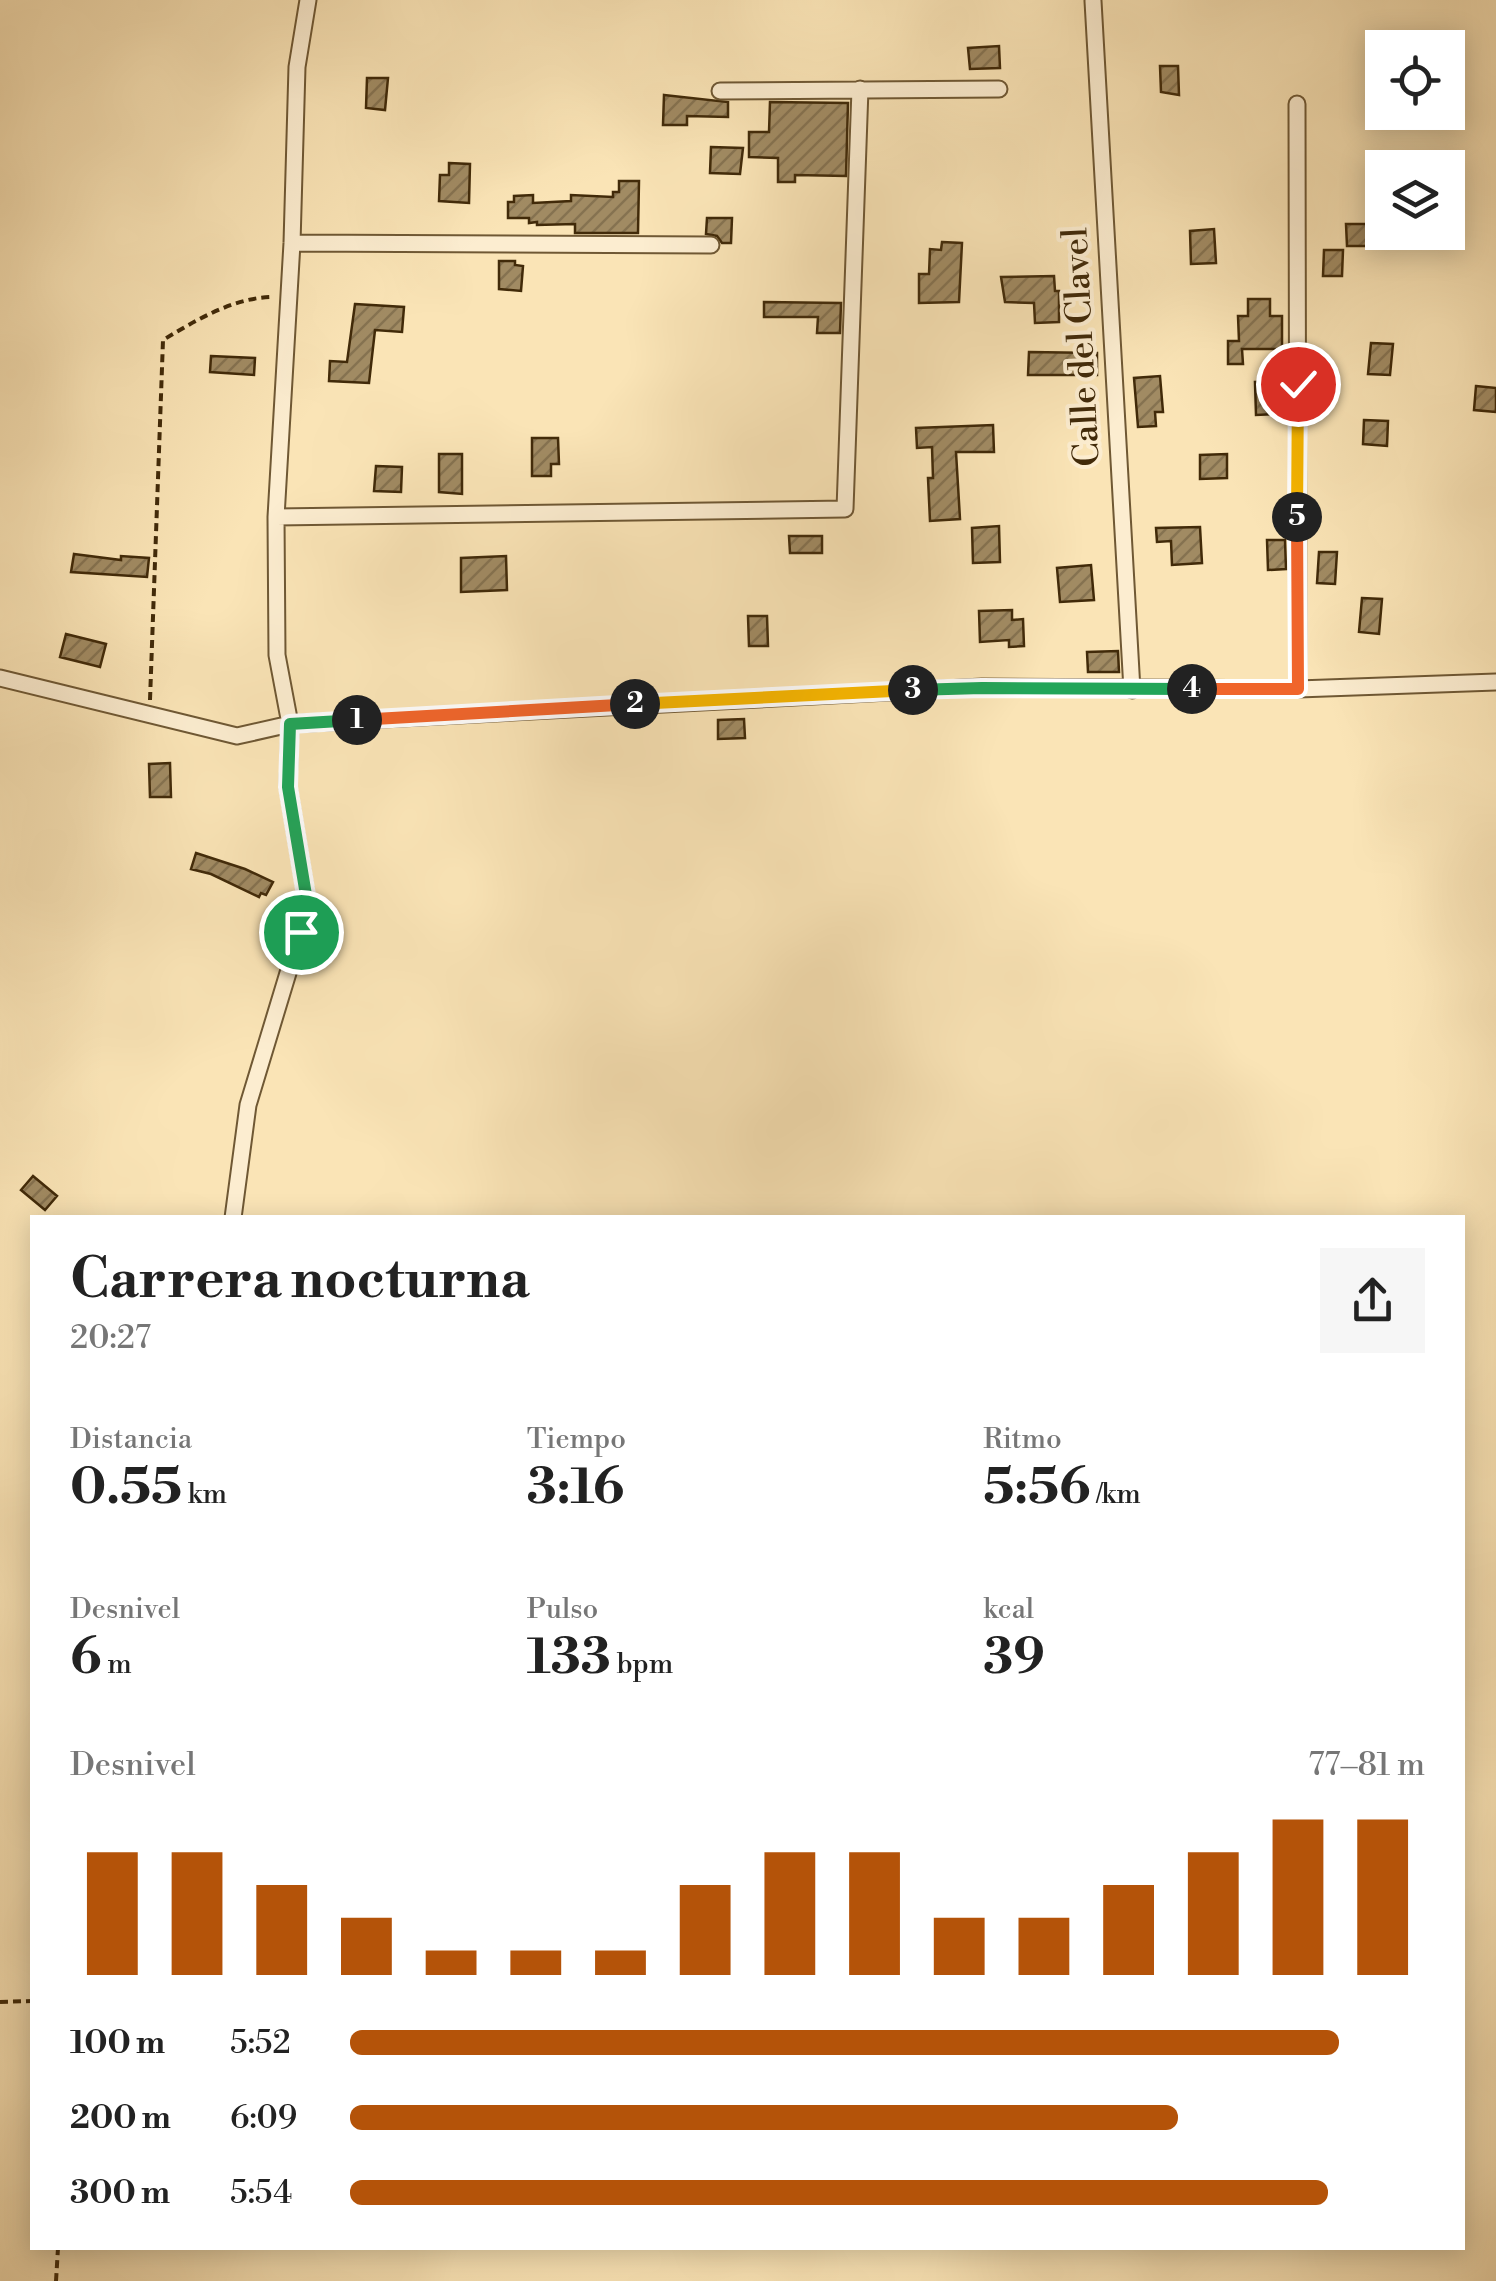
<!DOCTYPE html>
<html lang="es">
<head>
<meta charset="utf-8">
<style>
  :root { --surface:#fff; --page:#f6f6f6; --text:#222; --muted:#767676; --accent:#b45309 }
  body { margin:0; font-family:"Libre Bodoni",serif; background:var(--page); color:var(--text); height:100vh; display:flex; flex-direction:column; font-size:38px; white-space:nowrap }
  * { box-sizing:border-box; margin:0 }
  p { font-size:32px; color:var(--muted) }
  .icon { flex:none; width:55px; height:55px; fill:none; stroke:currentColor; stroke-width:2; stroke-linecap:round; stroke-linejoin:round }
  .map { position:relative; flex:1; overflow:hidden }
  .side { position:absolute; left:30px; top:1215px; width:1435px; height:1035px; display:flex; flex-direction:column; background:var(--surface); border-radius:0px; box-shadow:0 5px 25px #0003 }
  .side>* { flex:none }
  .tools { position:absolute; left:1365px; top:30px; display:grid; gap:20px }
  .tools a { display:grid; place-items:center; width:100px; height:100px; border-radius:0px; background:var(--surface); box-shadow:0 5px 25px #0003; font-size:50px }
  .pin { position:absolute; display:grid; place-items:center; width:85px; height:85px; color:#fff; margin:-42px; border:5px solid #fff; border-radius:50%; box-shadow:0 2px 10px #0007 }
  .km { position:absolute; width:50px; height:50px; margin:-25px; border-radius:50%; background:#222; color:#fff; font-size:28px; line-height:50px; text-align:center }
  .round { display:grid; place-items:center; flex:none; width:105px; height:105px; border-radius:0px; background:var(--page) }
  .head { display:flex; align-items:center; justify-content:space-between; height:170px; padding:0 40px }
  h1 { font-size:55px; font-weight:700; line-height:75px }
  .figures { display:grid; grid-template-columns:repeat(3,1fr); gap:15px; height:170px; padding:10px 40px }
  .figures div { display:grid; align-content:center }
  .figures b { font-size:50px; font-weight:700 }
  .figures small { font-size:28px; font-weight:400 }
  .figures p { font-size:28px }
  .chart { height:280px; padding:20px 40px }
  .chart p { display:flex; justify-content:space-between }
  .chart svg { width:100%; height:180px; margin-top:10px; stroke:var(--accent); stroke-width:6 }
  ul { padding:0 40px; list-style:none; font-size:32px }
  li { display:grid; grid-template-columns:160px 120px 1fr; align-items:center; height:75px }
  li i { height:25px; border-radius:12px; background:var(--accent) }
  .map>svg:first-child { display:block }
  .building { fill:url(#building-hatch); stroke:#412a09; stroke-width:2.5 }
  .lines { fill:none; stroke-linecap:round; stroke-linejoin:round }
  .minor-casing { stroke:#6f5834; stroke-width:19 }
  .path { stroke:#412a09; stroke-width:4; stroke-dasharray:8 5; stroke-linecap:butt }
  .minor { stroke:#fcedd0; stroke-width:15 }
  .split-1-casing { stroke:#fff; stroke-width:20 }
  .split-2-casing { stroke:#fff; stroke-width:20 }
  .split-3-casing { stroke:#fff; stroke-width:20 }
  .split-4-casing { stroke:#fff; stroke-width:20 }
  .split-5-casing { stroke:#fff; stroke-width:20 }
  .split-6-casing { stroke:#fff; stroke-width:20 }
  .split-1 { stroke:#22a559; stroke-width:12 }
  .split-2 { stroke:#f0652b; stroke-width:12 }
  .split-3 { stroke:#f5b400; stroke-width:12 }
  .split-4 { stroke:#22a559; stroke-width:12 }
  .split-5 { stroke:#f0652b; stroke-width:12 }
  .split-6 { stroke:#f5b400; stroke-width:12 }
  .labels { text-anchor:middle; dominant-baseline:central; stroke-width:8; stroke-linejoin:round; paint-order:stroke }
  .street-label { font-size:35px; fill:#412a09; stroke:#fcedd0 }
</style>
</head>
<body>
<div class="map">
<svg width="1496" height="2281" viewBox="0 0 1496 2281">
  <defs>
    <pattern id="building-hatch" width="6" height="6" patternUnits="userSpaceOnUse" patternTransform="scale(2.5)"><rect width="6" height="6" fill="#a18b63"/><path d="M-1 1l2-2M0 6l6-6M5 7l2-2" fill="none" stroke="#857250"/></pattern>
  </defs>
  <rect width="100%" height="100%" fill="#fae4b6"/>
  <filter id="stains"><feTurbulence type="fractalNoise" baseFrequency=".002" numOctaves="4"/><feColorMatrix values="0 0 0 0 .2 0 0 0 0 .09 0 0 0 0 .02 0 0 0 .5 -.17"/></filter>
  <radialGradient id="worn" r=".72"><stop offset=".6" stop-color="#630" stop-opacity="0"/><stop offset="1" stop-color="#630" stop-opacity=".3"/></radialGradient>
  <path class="building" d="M999 46 1000 68 970 69 968 48Z
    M1160 66H1178L1179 95 1161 92Z
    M367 78H388L385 110 366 108Z
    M664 95 728 102V117L687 116V125H663Z
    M770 102 848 103 846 176 795 175V182H778V158L749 157V132H769Z
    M711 147 743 148 740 174 710 173Z
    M449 163 470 164 469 203 439 201 440 175H449Z
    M619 181H639L638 233H575V224L537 225V222L529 223V218H508V202H514V196L533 195V203L571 201V195L613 197V192H619Z
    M707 218H732L731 243H722L717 236 706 234Z
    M1346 224H1377V246H1347Z
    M1214 229 1216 263 1191 264 1190 231Z
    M942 242 962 243 959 302 919 303V274H929L930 249 941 250Z
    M1324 250H1343L1342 276H1323Z
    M499 261H515V265L523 266 521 291 499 289Z
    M1054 276 1055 291H1059V322L1035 323 1034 303 1005 302 1001 277Z
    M1248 299H1270V316H1282V349H1242L1243 364H1228V341H1239L1238 316H1248Z
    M764 302 841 303 840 333H817L818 317H764Z
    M355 304 404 307 402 332 375 330 369 383 329 381 330 361 347 362Z
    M1371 343 1393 344 1390 375 1368 374Z
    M1029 352 1097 353V375H1028Z
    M211 356 255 358 254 375 210 372Z
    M1160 376 1163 412H1155L1156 426 1138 427 1134 378Z
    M1275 381 1276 414 1256 415 1255 382Z
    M1476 386 1496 388V412L1474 410Z
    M1364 420 1388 421 1387 446 1363 444Z
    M993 425 994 452H956L960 519 930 521 928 478H933L932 447 917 448 916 428Z
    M532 438H558L559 464H551V476H532Z
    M439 454H462V494L439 492Z
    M1227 454V478L1200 479V455Z
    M376 466 402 467 401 492 374 491Z
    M999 526 1000 562 973 563 972 528Z
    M1200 527 1202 563 1172 565 1171 541 1157 542 1156 528Z
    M789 536H822V553H790Z
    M1267 540H1285L1286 569 1268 570Z
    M1319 552H1337L1335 584 1317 583Z
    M74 554 121 560V556L149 558 147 577 71 572Z
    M506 556 507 590 461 592V558Z
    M1091 565 1094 600 1060 602 1057 568Z
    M1362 598 1382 599 1379 634 1359 632Z
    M1012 610V620L1023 619 1024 646 1009 647V640L980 642 979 611Z
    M748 616H767L768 646H749Z
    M66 634 106 644 100 667 60 657Z
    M1118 651 1119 672H1088L1087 652Z
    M744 719 745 738 718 739V720Z
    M170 763 171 797H150L149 764Z
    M196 853 245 869 273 882 266 895 261 893 259 897 211 874 191 869Z
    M33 1176 57 1196 45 1210 21 1190Z"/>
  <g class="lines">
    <defs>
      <path id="minor" d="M1093 1 1132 690
        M720 91 999 89
        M1297 104 1298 689
        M292 243 711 245
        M276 517 845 509 860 89
        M0 678 237 736 290 724 982 687 1298 689 1496 682
        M233 1218 248 1105 308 907 288 787 290 724 277 655 276 517 292 243 297 67 308 0"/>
    </defs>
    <use href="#minor" class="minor-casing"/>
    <path class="path" d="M150 700 163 340C196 320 235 297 273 297
      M0 2002 32 2001
      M56 2281 58 2248"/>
    <use href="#minor" class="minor"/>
  </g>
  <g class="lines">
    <defs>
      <path id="split-1" d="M301 932 308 907 288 787 290 724 357 720"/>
      <path id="split-2" d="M357 720 635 704"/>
      <path id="split-3" d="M635 704 913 690"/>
      <path id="split-4" d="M913 690 982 688 1192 689"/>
      <path id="split-5" d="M1192 689H1298L1297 517"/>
      <path id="split-6" d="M1297 517 1298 384"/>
    </defs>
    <use href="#split-1" class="split-1-casing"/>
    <use href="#split-2" class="split-2-casing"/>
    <use href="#split-3" class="split-3-casing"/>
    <use href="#split-4" class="split-4-casing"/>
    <use href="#split-5" class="split-5-casing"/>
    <use href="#split-6" class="split-6-casing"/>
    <use href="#split-1" class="split-1"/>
    <use href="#split-2" class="split-2"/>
    <use href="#split-3" class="split-3"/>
    <use href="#split-4" class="split-4"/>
    <use href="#split-5" class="split-5"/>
    <use href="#split-6" class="split-6"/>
  </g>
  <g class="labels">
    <g class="street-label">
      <text transform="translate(1082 347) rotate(-93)">Calle del Clavel</text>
    </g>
  </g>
  <rect width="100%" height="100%" filter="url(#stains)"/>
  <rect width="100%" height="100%" fill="url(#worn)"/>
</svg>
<div class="tools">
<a><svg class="icon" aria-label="locate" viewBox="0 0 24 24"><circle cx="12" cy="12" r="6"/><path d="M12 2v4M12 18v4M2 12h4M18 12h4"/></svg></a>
<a><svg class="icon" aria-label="layers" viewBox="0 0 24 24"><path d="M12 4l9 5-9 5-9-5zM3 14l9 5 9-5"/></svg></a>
</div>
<div class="pin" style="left:301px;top:932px;background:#1e9e55"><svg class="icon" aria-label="arrive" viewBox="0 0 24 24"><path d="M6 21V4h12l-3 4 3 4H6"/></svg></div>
<div class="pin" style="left:1298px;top:384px;background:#d93025"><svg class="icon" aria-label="check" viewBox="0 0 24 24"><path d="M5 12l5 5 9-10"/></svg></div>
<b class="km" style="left:357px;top:720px">1</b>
<b class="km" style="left:635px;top:704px">2</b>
<b class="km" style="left:913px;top:690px">3</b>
<b class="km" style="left:1192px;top:689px">4</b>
<b class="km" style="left:1297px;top:517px">5</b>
<section class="side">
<div class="head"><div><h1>Carrera nocturna</h1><p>20:27</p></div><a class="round"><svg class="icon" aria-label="share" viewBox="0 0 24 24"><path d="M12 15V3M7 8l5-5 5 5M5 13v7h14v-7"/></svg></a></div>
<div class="figures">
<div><p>Distancia</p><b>0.55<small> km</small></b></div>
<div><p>Tiempo</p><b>3:16</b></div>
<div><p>Ritmo</p><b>5:56<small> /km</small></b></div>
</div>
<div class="figures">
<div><p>Desnivel</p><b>6<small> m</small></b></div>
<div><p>Pulso</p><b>133<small> bpm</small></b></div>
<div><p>kcal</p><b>39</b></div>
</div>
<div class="chart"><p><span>Desnivel</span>77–81 m</p>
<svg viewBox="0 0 160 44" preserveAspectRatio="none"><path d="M5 44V14M15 44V14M25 44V22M35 44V30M45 44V38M55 44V38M65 44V38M75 44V22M85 44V14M95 44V14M105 44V30M115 44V30M125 44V22M135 44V14M145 44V6M155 44V6"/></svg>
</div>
<ul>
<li><b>100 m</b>5:52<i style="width:92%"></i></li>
<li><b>200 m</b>6:09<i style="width:77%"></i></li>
<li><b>300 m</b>5:54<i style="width:91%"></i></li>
</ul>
</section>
</div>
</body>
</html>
